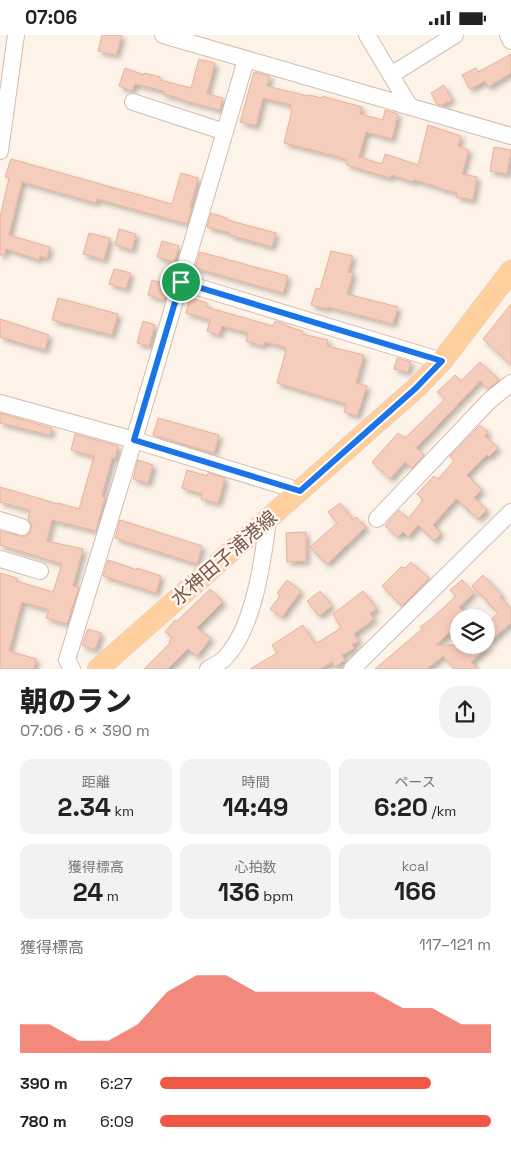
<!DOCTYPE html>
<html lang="ja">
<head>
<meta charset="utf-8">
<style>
  :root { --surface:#fff; --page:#f2f2f2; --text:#222; --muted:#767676; --accent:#ef5845 }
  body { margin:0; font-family:"Space Grotesk","Noto Sans JP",sans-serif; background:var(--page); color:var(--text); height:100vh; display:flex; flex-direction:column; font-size:19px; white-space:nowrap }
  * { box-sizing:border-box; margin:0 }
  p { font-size:16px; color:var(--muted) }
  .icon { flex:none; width:28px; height:28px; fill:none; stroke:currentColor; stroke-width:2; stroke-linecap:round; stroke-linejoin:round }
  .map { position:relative; height:634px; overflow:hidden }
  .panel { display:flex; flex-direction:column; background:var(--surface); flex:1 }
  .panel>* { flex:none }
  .fabs { position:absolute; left:450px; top:574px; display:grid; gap:10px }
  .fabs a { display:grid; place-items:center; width:45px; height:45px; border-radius:50%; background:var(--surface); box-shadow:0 2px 8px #0003; font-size:25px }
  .pin { position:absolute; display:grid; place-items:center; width:42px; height:42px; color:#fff; margin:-21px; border:2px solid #fff; border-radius:50%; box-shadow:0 1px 5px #0007 }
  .round { display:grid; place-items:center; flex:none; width:52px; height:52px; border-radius:20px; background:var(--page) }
  .headline { display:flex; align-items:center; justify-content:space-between; height:85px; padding:0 20px }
  h1 { font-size:28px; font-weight:800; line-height:38px }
  .figures { display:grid; grid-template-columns:repeat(3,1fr); gap:8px; height:85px; padding:5px 20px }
  .figures div { display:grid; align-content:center; border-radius:12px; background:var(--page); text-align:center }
  .figures b { font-size:25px; font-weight:800 }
  .figures small { font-size:14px; font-weight:400 }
  .figures p { font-size:14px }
  .chart { height:140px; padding:10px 20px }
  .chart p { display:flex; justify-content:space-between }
  .chart svg { width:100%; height:90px; margin-top:5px; fill:var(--accent); opacity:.7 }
  ul { padding:0 20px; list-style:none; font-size:16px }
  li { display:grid; grid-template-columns:80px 60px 1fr; align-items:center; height:38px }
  li i { height:12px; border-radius:6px; background:var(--accent) }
  .status { display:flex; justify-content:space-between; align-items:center; height:35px; padding:0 25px; background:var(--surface); direction:ltr }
  .status svg { height:14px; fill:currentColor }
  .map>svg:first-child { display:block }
  .building { fill:#f5cdbd; stroke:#e9b19c; filter:url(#shadow) }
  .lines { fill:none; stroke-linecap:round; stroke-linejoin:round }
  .minor-casing { stroke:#d4bbaf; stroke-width:18 }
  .major-casing { stroke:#dacfcc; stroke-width:22 }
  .minor { stroke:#fff; stroke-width:16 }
  .major { stroke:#ffd09d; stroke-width:21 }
  .route-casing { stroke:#fff; stroke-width:10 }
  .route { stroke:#1a73e8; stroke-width:6 }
  .labels { text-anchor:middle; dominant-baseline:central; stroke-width:5; stroke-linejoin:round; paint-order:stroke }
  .street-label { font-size:19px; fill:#7a5549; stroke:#fff7ef }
</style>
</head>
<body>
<div class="status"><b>07:06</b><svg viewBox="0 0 49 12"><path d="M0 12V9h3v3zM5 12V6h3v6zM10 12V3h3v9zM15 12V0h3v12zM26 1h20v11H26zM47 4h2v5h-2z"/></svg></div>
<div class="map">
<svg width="511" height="634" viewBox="0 0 511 634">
  <defs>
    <filter id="shadow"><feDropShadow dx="3.5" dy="3.5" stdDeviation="2.5" flood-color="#0004"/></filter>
  </defs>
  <rect width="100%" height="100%" fill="#fef3e8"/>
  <path class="building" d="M102 0H122L116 20 98 16Z
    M511 19V38L488 52 485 46 470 54 462 40 476 33 478 37Z
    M199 24 215 28 207 59 223 63 220 75 182 65V64L163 59 164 56 135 49 132 56 119 51 125 33 144 40V38L160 42V45L191 53Z
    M254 37 270 41 267 51 308 61 309 60 322 63V61L362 72 360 79 383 85 385 75 398 79 392 104 366 97 359 122 382 129 385 119 418 130 428 90 461 101 458 111 469 115 462 139 477 142 473 165 456 162 457 158 438 153V152L414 145 413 147 392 140 390 143 347 130V125L340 122 284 108 292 75 290 74 291 70 263 63 256 91 240 87Z
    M444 50 452 65 442 70 437 69 431 58Z
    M494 112 511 115 507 139 490 136Z
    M11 124 172 169 181 138 198 143 190 173H192L187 189 97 164 96 168 22 147 9 200 50 212 47 223 40 221 39 225 6 214 4 220H0V182L9 143 5 142Z
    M211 178 227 183V185L276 198 272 212 230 200V198L207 192Z
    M119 194 136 199 132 215 115 210Z
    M89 198 110 203 104 225 83 219Z
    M162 206 179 211 174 227 157 222Z
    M331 216 353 221 348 237 353 238 347 259 398 272 393 289 328 272 327 274 311 270 316 253 320 254Z
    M200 217 288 241 283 258 195 233Z
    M114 234 131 238 126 254 109 249Z
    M152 245 169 250 164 265 148 260Z
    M58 263 118 279 112 300 52 285Z
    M190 263 207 268 206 272 273 291 275 286 287 290 286 291 303 296 302 299 328 305 327 311 364 320 356 348 367 351 357 381 344 377 346 369 277 348 286 315H284L285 312 265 307 263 311 246 306 248 298 222 291 219 300 207 296 210 285 186 278Z
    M511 269V330L483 304Z
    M0 284 49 300 45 315 0 302Z
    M143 286 155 290 149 311 137 308Z
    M397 323 411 327 408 337 394 334Z
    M480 327 499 345 488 354 480 346 416 413 424 420 412 433 405 427 390 444 372 427 398 398 405 403 445 364 437 357 455 340 461 346Z
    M0 378 52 393 50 400 0 388Z
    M158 383 219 400 214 418 153 400Z
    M480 390 488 397 485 401 498 413 489 422 487 420 467 440 482 455 474 463 487 475 478 484 456 464 433 490 441 498 434 506 418 490 408 502 403 497 398 502 385 491 399 475 408 484 423 465 417 459 434 441 438 444 454 426 450 421Z
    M75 399 118 411 115 424 112 423 102 461 105 462 96 496 52 485 47 506 83 514 73 551 79 552 67 589 46 583 49 575 22 567 9 616 36 624 34 634H0V538L17 543 16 546 53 557 62 529 0 510V496L24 502 29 499 32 490 28 484 30 475 0 467V452L58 469V468L79 474 94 421 71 415Z
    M138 425 153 430 148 448 133 444Z
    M187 435 207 441 208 438 225 443 218 468 201 464 202 459 182 453Z
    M340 468 353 485 356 482 366 492 327 529 310 512 337 488 328 477Z
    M120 485 202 511 197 529 115 503Z
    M306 497V526L287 527 286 498Z
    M108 525 137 535V533L161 541 156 558 103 541Z
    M411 527 429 543 402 571 382 551 401 532 405 533Z
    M483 540 502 560 500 562 511 574V588L486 610H490L471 627 477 634H455L443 621 427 634H375L422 594 420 592 431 584 456 561 450 555 462 545 474 558 459 572 469 582H459V589L436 610H486V589L498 578 486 566V563L485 564 472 551Z
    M287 545 301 556 282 582 270 574 280 561 277 558Z
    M210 554 223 567 197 593 211 603 197 621 188 614 168 634H144L170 608 169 607 172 602 165 597 175 585 177 586Z
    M320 556 332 571 319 581 307 566Z
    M363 556 377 574 370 578 374 584 354 599 359 606 352 610 355 613 342 620 345 625 335 632 332 627 321 634H250L277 618 272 610 303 590 315 609 341 593 333 579Z
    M88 594 101 598 95 615 82 610Z"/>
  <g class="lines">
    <defs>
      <path id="minor" d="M163 0 511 101
        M367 0 410 72
        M508 0 511 6
        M391 40 455 0
        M133 67 225 97
        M0 116 16 0
        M181 247 442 326
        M0 368 134 405 300 456
        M377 484 489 366 511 348
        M0 485 22 492
        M0 524 40 536
        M72 634 67 625 134 405 246 25
        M208 634C213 631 220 628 224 624 254 594 263 525 268 485
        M352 634 511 477"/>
      <path id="major" d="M98 634 416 353 442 326 511 236"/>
    </defs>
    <use href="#minor" class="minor-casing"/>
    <use href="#major" class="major-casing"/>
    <use href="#minor" class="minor"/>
    <use href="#major" class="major"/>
  </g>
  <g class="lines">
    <defs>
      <path id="route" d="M181 247 442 326 416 353 300 456 134 405Z"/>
    </defs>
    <use href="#route" class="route-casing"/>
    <use href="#route" class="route"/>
  </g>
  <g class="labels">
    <g class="street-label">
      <text transform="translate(224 523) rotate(-41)">水神田子浦港線</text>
    </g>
  </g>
</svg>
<div class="fabs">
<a><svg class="icon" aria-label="layers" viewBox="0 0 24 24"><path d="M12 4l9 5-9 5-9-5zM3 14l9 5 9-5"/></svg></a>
</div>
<div class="pin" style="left:181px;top:247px;background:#1e9e55"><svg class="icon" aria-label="arrive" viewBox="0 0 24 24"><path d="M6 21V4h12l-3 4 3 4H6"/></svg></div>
</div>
<section class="panel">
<div class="headline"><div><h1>朝のラン</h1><p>07:06 · 6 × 390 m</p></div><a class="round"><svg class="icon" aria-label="share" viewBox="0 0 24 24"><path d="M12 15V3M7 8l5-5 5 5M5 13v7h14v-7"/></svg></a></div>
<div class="figures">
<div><p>距離</p><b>2.34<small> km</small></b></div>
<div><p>時間</p><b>14:49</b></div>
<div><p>ペース</p><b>6:20<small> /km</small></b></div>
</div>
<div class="figures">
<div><p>獲得標高</p><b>24<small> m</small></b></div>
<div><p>心拍数</p><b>136<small> bpm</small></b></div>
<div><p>kcal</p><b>166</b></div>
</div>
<div class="chart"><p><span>獲得標高</span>117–121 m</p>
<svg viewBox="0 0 160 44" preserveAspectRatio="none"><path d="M0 44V30L10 30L20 38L30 38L40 30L50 14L60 6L70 6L80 14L90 14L100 14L110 14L120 14L130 22L140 22L150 30L160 30V44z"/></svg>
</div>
<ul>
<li><b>390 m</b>6:27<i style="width:82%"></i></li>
<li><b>780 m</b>6:09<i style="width:100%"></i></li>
</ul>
</section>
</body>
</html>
